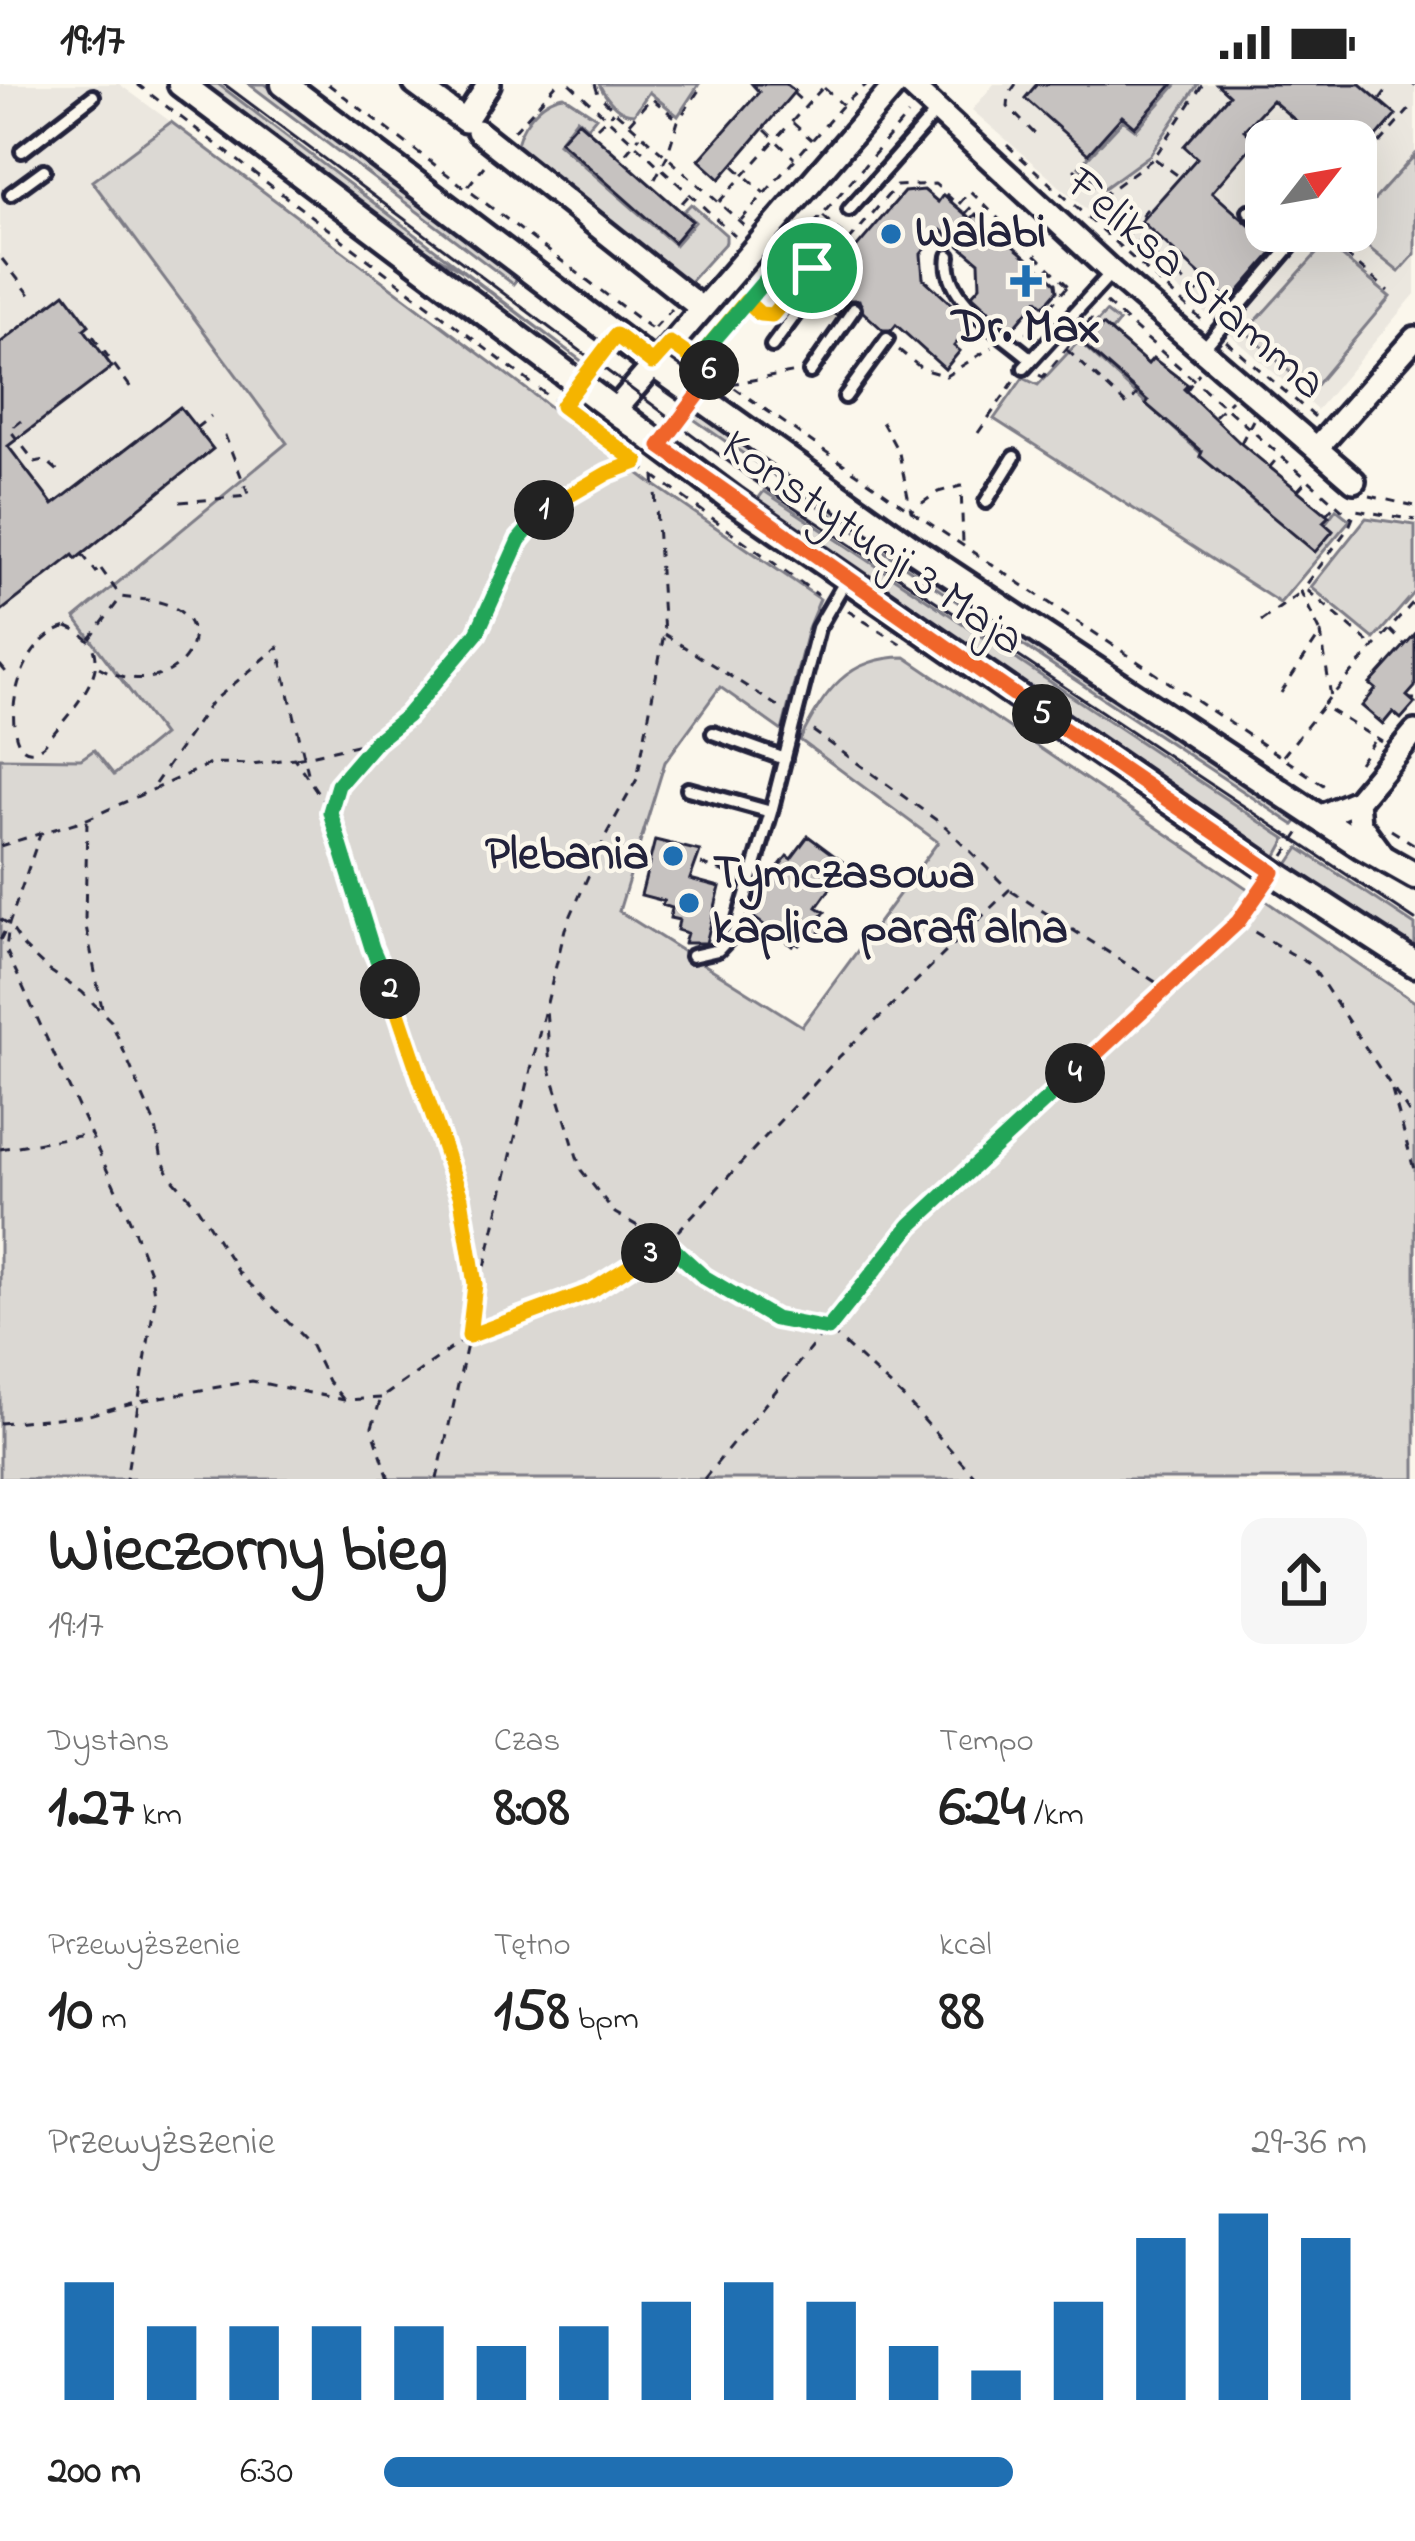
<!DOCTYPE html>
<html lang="pl">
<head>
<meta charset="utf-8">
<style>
  :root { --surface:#fff; --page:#f6f6f6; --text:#222; --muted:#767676; --accent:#1f6fb2 }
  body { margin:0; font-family:"Indie Flower",sans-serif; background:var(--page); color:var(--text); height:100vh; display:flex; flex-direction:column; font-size:45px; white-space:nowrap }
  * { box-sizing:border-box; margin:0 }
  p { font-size:39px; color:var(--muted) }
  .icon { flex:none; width:66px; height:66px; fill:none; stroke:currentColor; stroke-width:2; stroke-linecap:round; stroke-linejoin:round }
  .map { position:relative; height:1395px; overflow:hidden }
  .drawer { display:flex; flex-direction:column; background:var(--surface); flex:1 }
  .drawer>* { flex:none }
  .needle { width:78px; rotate:59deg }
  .tools { position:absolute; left:1245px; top:36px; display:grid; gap:24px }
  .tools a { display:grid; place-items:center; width:132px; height:132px; border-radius:24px; background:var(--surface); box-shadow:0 12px 48px #0002; font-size:60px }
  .pin { position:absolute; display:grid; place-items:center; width:102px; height:102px; color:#fff; margin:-51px; border:6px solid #fff; border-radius:50%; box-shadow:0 3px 12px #0007 }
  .km { position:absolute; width:60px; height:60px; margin:-30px; border-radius:50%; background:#222; color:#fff; font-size:33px; line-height:60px; text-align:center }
  .round { display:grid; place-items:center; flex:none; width:126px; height:126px; border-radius:24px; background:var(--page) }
  .headline { display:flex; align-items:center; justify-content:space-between; height:204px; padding:0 48px }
  h1 { font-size:66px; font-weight:700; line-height:90px }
  .figures { display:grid; grid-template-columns:repeat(3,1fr); gap:18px; height:204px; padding:12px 48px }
  .figures div { display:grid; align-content:center }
  .figures b { font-size:60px; font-weight:700 }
  .figures small { font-size:33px; font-weight:400 }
  .figures p { font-size:33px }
  .chart { height:336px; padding:24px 48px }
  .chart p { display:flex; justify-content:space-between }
  .chart svg { width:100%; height:216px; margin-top:12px; stroke:var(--accent); stroke-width:6 }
  ul { padding:0 48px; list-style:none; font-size:39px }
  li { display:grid; grid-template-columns:192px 144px 1fr; align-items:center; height:90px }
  li i { height:30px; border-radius:15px; background:var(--accent) }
  .status { display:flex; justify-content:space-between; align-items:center; height:84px; padding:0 60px; background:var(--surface); direction:ltr }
  .status svg { height:33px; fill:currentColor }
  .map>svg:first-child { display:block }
  .built { fill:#ebe7df; fill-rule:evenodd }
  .green { fill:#dbd8d3; stroke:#7e7d87; stroke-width:3 }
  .building { fill:#c6c2c0; stroke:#22223b; stroke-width:3 }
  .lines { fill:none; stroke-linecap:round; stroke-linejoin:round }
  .service-casing { stroke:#22223b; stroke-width:20 }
  .minor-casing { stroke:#22223b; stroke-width:30 }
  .tertiary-casing { stroke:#22223b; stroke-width:33 }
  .path { stroke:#22223b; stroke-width:3; stroke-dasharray:9 9; stroke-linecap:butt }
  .service { stroke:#fbf7ec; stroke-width:10 }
  .minor { stroke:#fbf7ec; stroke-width:21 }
  .tertiary { stroke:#fbf7ec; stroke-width:24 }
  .tram { stroke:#22223b; stroke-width:3 }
  .split-1-casing { stroke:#fff; stroke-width:24 }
  .split-2-casing { stroke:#fff; stroke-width:24 }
  .split-3-casing { stroke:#fff; stroke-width:24 }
  .split-4-casing { stroke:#fff; stroke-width:24 }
  .split-5-casing { stroke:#fff; stroke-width:24 }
  .split-6-casing { stroke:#fff; stroke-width:24 }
  .split-7-casing { stroke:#fff; stroke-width:24 }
  .split-1 { stroke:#f5b400; stroke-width:15 }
  .split-2 { stroke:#22a559; stroke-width:15 }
  .split-3 { stroke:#f5b400; stroke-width:15 }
  .split-4 { stroke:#22a559; stroke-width:15 }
  .split-5 { stroke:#f0652b; stroke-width:15 }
  .split-6 { stroke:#f0652b; stroke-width:15 }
  .split-7 { stroke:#22a559; stroke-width:15 }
  .poi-dot { fill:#1f6fb2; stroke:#fbf7ec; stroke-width:4.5 }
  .labels { text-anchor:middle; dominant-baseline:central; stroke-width:9; stroke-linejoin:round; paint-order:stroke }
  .poi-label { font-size:48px; font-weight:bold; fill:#22223b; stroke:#fbf7ec; text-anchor:start }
  .street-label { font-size:48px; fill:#22223b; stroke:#fbf7ec }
</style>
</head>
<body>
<div class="status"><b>19:17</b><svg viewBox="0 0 49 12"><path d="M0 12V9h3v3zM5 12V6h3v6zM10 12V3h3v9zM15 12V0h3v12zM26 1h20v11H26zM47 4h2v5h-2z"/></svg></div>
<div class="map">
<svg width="1415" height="1395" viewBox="0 0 1415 1395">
  <rect width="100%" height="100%" fill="#fbf7ec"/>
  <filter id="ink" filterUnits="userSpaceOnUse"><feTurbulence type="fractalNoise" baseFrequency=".00833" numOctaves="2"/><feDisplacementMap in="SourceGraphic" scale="24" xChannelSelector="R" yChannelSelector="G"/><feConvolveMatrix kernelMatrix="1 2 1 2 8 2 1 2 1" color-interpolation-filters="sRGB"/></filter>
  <g filter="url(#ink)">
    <path class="built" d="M0 0H119L171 38 93 98 288 359 76 534 164 650 114 691 81 675 0 674Z
      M994 0H1415V210L1317 326 972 26ZM1266 57H1356V147H1266Z"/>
    <path class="green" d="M199 0H218L584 279 462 187 402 152Z
      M249 0H265L519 193 513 200Z
      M599 0H699L678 32 649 8 634 30C618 30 606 14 599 0Z
      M1177 0H1198L1150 71 1103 105 1079 83 1123 36 1136 46Z
      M564 12 596 33 588 43 577 34 558 59 675 161 695 138 684 127 691 120 726 151V158L687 201 516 68C517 44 540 15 564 12Z
      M171 38 650 398 820 515 808 544 782 647 720 603 665 678 619 827 802 942 938 758 800 656C824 608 847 573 905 573L1415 918V1395H0V674L81 675 94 666 114 691 163 651 75 534 287 359 92 97Z
      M1415 71V170L1399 188 1348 147H1356V136Z
      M1326 159 1390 213 1311 307 1246 248Z
      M1106 228 1119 238 1111 248 1102 242 1085 263 1257 421 1333 447 1325 440 1336 425 1350 436 1280 519 994 335 1023 294 1038 301Z
      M695 324 1302 732 1294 741 941 507 689 332Z
      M674 354 758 415 764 407 1286 755 1275 775 793 445Z
      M1366 434 1415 441V508L1374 555 1311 503Z
      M1299 764 1415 841V866L1287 782Z"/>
    <path class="building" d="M752 0H786L795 7 720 95 699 76 759 8Z
      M1037 0H1173L1135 43 1122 32 1088 70 1025 14Z
      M1217 0H1360L1396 31 1356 77V57H1319L1272 16 1244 46 1256 57 1212 108 1276 165 1230 218 1141 137 1197 74 1184 62 1229 11Z
      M578 37 692 137 674 158 560 57Z
      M924 106 938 118 943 111 971 135 976 130 1056 199 1057 207 1044 222 1037 216 1011 247 972 211 980 202 979 178 941 146 921 170 923 194 973 240 954 262 960 267 945 285 896 241 892 246H883L863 228 859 216H849L837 232 826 224 834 212 832 178 845 163 852 169 904 108Z
      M65 209 89 241 84 245 112 283 8 362 53 421 180 323 213 365 76 475 73 471 0 528V259Z
      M1103 241 1148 280 1153 274 1188 301 1184 305 1239 358 1329 432 1323 438 1333 447 1315 468 1200 372 1202 368 1146 320 1148 317 1085 262Z
      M1415 550V603L1407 612 1415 619 1401 635 1393 628 1383 640 1362 622 1376 605 1370 600Z
      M808 752 847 781 817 823 825 828 818 837 824 842 813 857 806 852 799 861 795 858 793 862 750 831 760 797 765 800 787 772 791 775Z
      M655 756 700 767 690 795 720 803 706 859H684L687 849 677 846 679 836 670 834 672 824 662 821 664 817 641 811Z"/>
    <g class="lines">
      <defs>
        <path id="service" d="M22 67 93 12
          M11 110 44 86
          M849 126 938 26
          M1249 127 1266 142
          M949 172C942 215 1003 250 1031 275
          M772 262 822 194
          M1203 265 1290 163 1272 147
          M1024 284 1112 188
          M810 288 854 225
          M845 313 887 255
          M986 418 1014 373
          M713 649 785 675
          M688 705 771 728
          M692 872 718 866 735 848 771 728 818 544 846 496"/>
        <path id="minor" d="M415 0 465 37 489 0
          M909 0 1112 188 1354 397
          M478 47 701 224
          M614 327 896 0
          M1317 364 1415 254
          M1357 717 1359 739 1381 769
          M1319 733 1357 717 1415 648"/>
        <path id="tertiary" d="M181 0 732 415 1273 788 1415 880
          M284 0 652 279 916 467 1362 762 1415 792"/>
      </defs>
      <use href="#service" class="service-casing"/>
      <use href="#minor" class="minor-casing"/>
      <use href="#tertiary" class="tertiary-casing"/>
      <path class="path" d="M137 0 643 384 818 511
        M328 0 653 246
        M570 0 735 152
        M595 0 598 10 615 27 745 142
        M1016 0 1009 10 1008 23 1039 54
        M1413 0 1415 2
        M824 4 843 21
        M793 9 805 20
        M1380 15 1391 0
        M1263 33 1280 47 1272 57
        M629 39 651 14 677 35
        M793 39 812 56
        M597 43 613 28
        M1256 45 1266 61
        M765 46 794 74
        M514 47 557 0
        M1007 61 1205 239
        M626 69 640 52
        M1155 75 1180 93
        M734 82 764 109
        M1074 85 1103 111 1154 74 1203 0
        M1356 86 1415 19
        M655 95 667 72 678 37 703 0
        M468 102 484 82
        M719 118 826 0
        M682 119 689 111
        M1096 121 1218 226
        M965 130 976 118
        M823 132 849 157 896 102 935 100 958 121 970 107 1072 206
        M1089 132 1103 111
        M741 136 843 21 867 0
        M1129 145 1148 124
        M1318 147 1388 207
        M793 168 813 186
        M2 175 31 212
        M830 178 848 158
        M746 217 768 233 787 213
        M1106 219 1353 435
        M654 244 672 225
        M1026 250 1067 203
        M93 252 134 308
        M1226 257 1315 333
        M899 266 922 285 946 292 992 263
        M1067 266 1127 321 1137 310
        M690 273 911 427 1328 704
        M696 277 908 31
        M1039 291 1043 293 1092 234
        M730 300 797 288
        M1186 307 1199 289
        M1215 332 1231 316
        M21 337 10 346 35 378 45 376 63 391
        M882 338 899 369 911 427 938 408 961 402 963 459
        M196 344 211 332
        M978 349 1014 297
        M1241 359 1253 336
        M1269 384 1280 371
        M654 392 664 550 637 695 607 749 565 845 546 923 550 985 581 1086 615 1129 667 1159 704 1193 775 1235 828 1245 905 1315 977 1395
        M1298 406 1308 395
        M1370 412 1415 422
        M180 418 249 412 224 349
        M1326 430 1335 421
        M82 470 97 489
        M1307 506 1373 562
        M848 527 901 560
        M1261 537 1300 509
        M67 543C133 568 69 628 45 660 0 700 0 561 67 543Z
        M1390 546 1405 561
        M1320 547 1301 508 1349 443 1356 426 1415 436
        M664 550 782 625
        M90 555 120 515
        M0 581 10 593
        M99 583C175 626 233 537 159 518 147 515 133 515 121 513L101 485
        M1281 609 1321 549 1331 613 1415 516
        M1329 614 1323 622 1382 658
        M1410 615H1415
        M1283 672 1323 622 1317 618
        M296 674 375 657
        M1359 679 1374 658
        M155 700 211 619 278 563 308 689
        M87 737 85 837 102 924
        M1391 746 1415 761
        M41 748 9 840 6 866 130 1136 151 1191 155 1216 126 1395
        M0 762 87 735 212 679 252 680 294 674 328 723
        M1284 772 1302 745
        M701 780 734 791
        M1011 807 1165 904
        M0 835 9 840 24 863 47 885 82 908 111 937 156 1043 162 1076 171 1093 196 1121 239 1189 310 1260 328 1297 344 1316
        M1239 839 1311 881 1415 1038
        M0 856 8 841
        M1392 1006 1415 1089
        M0 1065 90 1050
        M473 1235 544 929
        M471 1252 591 1207 667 1159 839 973 1009 806 946 743 809 644
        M0 1339 89 1331 139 1317 252 1297 344 1316 381 1314
        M389 1395 372 1343 381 1314 469 1252 475 1200 461 1114 419 983 372 864 330 728 338 701 377 657 407 632 477 549 519 456 546 423 608 389 635 379
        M437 1395 468 1256
        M704 1395 911 1141 1237 838 1262 805"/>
      <use href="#service" class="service"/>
      <use href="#minor" class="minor"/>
      <use href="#tertiary" class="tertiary"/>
      <path class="tram" d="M224 0 749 393 1415 836"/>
    </g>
  </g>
  <g class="lines" filter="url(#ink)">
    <defs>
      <path id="split-1" d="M544 426 608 389 637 378 562 322 616 251 652 279 670 259 696 277 746 217 760 230 772 231 812 184"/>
      <path id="split-2" d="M390 905 372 864 330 728 338 701 376 657 407 632 477 549 519 456 544 426"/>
      <path id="split-3" d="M390 905 461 1114 475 1200 469 1252 591 1207 651 1169"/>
      <path id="split-4" d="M651 1169 667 1159 704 1193 775 1235 828 1245 911 1141 1075 989"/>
      <path id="split-5" d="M1042 630 1273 788 1238 838 1075 989"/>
      <path id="split-6" d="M709 286 714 290 660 362 1042 630"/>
      <path id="split-7" d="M709 286 696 277 791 166 812 184"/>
    </defs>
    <use href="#split-1" class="split-1-casing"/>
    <use href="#split-2" class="split-2-casing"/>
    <use href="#split-3" class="split-3-casing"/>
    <use href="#split-4" class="split-4-casing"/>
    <use href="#split-5" class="split-5-casing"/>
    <use href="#split-6" class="split-6-casing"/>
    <use href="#split-7" class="split-7-casing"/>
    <use href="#split-1" class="split-1"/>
    <use href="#split-2" class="split-2"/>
    <use href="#split-3" class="split-3"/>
    <use href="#split-4" class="split-4"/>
    <use href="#split-5" class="split-5"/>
    <use href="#split-6" class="split-6"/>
    <use href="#split-7" class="split-7"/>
  </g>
  <g class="poi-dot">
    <circle cx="891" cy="150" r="12"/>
    <path d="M1020 179h12v12h12v12h-12v12h-12v-12h-12v-12h12z"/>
    <circle cx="673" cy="772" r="12"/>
    <circle cx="689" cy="819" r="12"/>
  </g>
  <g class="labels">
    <g class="poi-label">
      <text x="915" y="150">Walabi</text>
      <text x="1026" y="245" text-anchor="middle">Dr. Max</text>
      <text x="649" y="772" text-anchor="end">Plebania</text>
      <text x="713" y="791">Tymczasowa<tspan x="713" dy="55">kaplica parafialna</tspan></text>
    </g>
    <g class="street-label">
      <text transform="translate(1195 201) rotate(41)">Feliksa Stamma</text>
      <text transform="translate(872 460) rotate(35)">Konstytucji 3 Maja</text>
    </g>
  </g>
</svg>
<div class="tools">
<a><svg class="needle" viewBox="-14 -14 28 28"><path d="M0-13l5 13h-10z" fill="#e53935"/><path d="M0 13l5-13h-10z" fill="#767676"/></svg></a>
</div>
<div class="pin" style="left:812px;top:184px;background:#1e9e55"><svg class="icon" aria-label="arrive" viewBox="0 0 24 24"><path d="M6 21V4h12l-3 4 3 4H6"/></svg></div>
<b class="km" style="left:544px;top:426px">1</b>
<b class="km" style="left:390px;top:905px">2</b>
<b class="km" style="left:651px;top:1169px">3</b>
<b class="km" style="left:1075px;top:989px">4</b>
<b class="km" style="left:1042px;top:630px">5</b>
<b class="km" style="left:709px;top:286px">6</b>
</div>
<section class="drawer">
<div class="headline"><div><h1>Wieczorny bieg</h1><p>19:17</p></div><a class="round"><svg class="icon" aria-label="share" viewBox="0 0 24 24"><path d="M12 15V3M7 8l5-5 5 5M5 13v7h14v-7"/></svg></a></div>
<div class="figures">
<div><p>Dystans</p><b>1.27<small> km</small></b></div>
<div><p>Czas</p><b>8:08</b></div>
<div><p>Tempo</p><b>6:24<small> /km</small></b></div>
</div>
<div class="figures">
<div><p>Przewyższenie</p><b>10<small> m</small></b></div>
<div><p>Tętno</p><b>158<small> bpm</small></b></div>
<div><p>kcal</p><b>88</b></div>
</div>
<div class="chart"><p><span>Przewyższenie</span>29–36 m</p>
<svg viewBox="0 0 160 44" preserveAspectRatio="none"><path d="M5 44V20M15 44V29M25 44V29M35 44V29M45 44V29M55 44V33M65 44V29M75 44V24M85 44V20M95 44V24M105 44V33M115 44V38M125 44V24M135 44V11M145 44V6M155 44V11"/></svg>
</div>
<ul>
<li><b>200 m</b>6:30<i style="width:64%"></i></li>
</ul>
</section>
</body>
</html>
